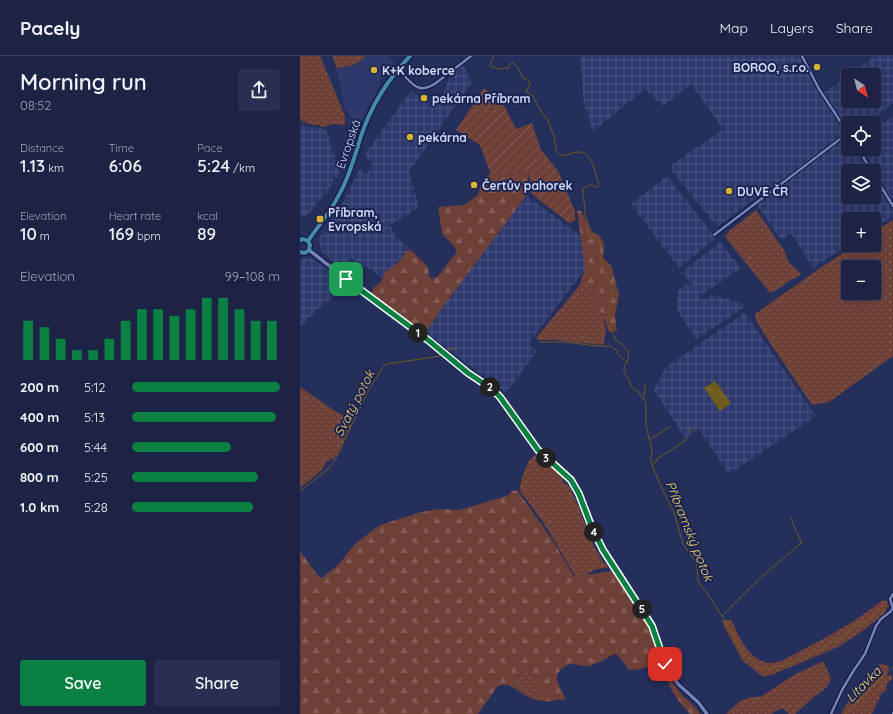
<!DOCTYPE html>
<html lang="en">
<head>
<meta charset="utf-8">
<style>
  :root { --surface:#1c2345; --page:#292f50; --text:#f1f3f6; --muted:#a0a4b3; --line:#3a405e; --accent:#0b8043 }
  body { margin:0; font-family:Quicksand,sans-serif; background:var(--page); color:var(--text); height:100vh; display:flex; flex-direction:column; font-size:15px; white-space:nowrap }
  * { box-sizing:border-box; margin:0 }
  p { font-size:13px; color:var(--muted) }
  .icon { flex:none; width:22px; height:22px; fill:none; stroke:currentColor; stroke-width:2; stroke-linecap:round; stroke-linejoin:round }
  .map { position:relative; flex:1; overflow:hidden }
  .details { display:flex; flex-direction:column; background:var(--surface); width:300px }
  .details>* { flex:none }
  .needle { width:26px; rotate:144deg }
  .fabs { position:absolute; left:541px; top:12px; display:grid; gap:8px }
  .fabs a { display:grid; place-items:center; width:40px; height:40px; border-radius:4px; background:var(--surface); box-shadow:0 4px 16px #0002,0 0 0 1px var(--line); font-size:20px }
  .pin { position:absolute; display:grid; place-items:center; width:34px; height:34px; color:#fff; margin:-17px; border-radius:8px; box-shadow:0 2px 6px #0006 }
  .km { position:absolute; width:20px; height:20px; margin:-10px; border-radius:50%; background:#222; color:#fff; font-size:11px; line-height:20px; text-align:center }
  .round { display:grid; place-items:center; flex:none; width:42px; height:42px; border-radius:4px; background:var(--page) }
  .head { display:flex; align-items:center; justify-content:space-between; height:68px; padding:0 20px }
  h1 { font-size:22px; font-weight:600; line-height:30px }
  .stats { display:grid; grid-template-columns:repeat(3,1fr); gap:6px; height:68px; padding:4px 20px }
  .stats div { display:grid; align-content:center }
  .stats b { font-size:17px; font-weight:600 }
  .stats small { font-size:11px; font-weight:400 }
  .stats p { font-size:11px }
  .chart { height:112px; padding:8px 20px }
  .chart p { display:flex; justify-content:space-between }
  .chart svg { width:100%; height:72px; margin-top:4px; stroke:var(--accent); stroke-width:6 }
  .cta { display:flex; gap:8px; margin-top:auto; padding:8px 20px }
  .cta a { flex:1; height:46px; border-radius:4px; background:var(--accent); color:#fff; font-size:16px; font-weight:600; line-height:46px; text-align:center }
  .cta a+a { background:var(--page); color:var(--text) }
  ul { padding:0 20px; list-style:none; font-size:13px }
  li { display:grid; grid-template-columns:64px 48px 1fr; align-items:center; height:30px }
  li i { height:10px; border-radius:5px; background:var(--accent) }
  header { display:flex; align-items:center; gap:24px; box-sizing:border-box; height:56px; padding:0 20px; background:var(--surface); border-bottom:1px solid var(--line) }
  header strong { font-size:19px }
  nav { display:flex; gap:22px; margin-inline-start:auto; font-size:14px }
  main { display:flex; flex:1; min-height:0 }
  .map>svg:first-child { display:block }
  .built { fill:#2d396d }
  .industrial { fill:url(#industrial-grid); fill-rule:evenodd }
  .grass { fill:url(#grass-dots); fill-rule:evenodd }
  .forest { fill:url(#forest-firs); fill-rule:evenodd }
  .garden { fill:url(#garden-furrows) }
  .water { fill:url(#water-ripples) }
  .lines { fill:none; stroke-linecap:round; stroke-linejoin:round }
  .stream { stroke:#6e5b1e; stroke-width:1 }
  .street-casing { stroke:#0f1540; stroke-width:4.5 }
  .secondary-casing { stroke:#0f1540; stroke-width:5.5 }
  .primary-casing { stroke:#0f1540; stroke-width:6 }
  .street { stroke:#7583b7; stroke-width:2.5 }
  .secondary { stroke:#7583b7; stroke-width:3.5 }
  .primary { stroke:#458aaa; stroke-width:4 }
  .route-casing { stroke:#fff; stroke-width:8 }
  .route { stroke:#0b8043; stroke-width:5 }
  .poi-dot { fill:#d8b434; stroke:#1c2551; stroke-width:1.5 }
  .labels { text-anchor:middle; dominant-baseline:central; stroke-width:4; stroke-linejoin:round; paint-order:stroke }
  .poi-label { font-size:12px; font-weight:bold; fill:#d2daf7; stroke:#1c2551; text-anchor:start }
  .street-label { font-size:12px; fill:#d2daf7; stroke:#1c2551 }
  .water-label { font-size:13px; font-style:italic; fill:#f7d568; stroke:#1c2551 }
</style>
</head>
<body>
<header>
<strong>Pacely</strong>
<nav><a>Map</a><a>Layers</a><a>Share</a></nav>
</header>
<main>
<section class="details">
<div class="head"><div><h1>Morning run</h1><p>08:52</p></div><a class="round"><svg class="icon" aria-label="share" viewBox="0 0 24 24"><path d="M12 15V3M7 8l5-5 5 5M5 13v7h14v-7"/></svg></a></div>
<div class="stats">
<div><p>Distance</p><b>1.13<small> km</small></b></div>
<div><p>Time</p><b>6:06</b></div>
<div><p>Pace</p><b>5:24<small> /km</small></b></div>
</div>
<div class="stats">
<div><p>Elevation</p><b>10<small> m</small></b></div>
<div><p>Heart rate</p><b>169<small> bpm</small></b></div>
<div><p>kcal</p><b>89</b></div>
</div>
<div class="chart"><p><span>Elevation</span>99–108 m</p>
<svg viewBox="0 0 160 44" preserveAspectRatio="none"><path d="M5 44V20M15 44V24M25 44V31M35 44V38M45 44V38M55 44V31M65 44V20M75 44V13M85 44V13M95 44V17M105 44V13M115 44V6M125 44V6M135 44V13M145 44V20M155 44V20"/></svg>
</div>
<ul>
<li><b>200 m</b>5:12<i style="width:100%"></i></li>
<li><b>400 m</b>5:13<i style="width:97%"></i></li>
<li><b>600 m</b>5:44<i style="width:67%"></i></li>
<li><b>800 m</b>5:25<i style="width:85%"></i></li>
<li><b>1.0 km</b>5:28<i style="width:82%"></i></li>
</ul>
<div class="cta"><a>Save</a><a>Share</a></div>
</section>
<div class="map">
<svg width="593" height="658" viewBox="0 0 593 658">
  <defs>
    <pattern id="industrial-grid" width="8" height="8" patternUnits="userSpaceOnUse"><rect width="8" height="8" fill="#2d396d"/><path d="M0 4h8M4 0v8" fill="none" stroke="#4b5583"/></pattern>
    <pattern id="grass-dots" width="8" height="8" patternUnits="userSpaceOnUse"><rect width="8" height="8" fill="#6e4138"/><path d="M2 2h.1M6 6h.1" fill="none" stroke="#825c56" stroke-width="1.8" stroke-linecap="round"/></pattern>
    <pattern id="forest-firs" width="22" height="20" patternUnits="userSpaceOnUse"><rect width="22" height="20" fill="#6e4138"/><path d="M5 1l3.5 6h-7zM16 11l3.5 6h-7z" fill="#825c56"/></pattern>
    <pattern id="garden-furrows" width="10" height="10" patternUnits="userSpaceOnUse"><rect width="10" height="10" fill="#6e4138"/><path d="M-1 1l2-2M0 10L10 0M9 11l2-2" fill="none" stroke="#825c56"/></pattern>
    <pattern id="water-ripples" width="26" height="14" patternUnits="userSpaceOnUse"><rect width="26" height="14" fill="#6e5b1e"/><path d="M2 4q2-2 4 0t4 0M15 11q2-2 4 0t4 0" fill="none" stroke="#82723f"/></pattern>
  </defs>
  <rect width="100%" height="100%" fill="#252f5c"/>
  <path class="built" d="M66 0H87L95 7 80 25 79 31 66 54 56 83 47 63 51 61 44 51 42 36 36 12 53 10 60 5Z"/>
  <path class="industrial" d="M279 0H501L522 38 548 20V45H574V19H549L575 0H593V47L566 67H548V93H574V74L593 60V160L574 172V163H548V189L513 212 491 177 481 184 457 149 474 136 470 131 420 169 417 170 415 168 372 115 371 112 372 109 423 73 391 28 363 50 345 33 293 75 284 48 280 2ZM548 115H574V141H548Z
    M162 7 172 26 109 116 119 151 90 169 96 181 109 192 84 223 67 211 61 209 51 202 42 213 21 195 19 182 41 151 59 114 67 118 72 110 65 98 111 35 134 51 144 36 152 16Z
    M0 69 26 73 40 118 36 122 32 119 34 126 8 159 0 162Z
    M367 120 416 182 379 212 331 148Z
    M227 140 281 180 285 214 263 242 228 288 237 295 206 337 124 275 174 206Z
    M420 186 441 212 400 240 404 244 412 239 444 248 442 254H440L396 283 377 254V242L378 234 387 229H392L382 216Z
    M6 201 14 204 25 211 45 229 32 243 23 248 0 271V204Z
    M445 257 516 360 429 418 399 373 385 382 354 334 366 311Z"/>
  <path class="grass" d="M0 0H20L45 60V68L43 69 35 68 29 69 24 71 17 69H13L4 66 0 63Z
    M33 0H66C54 11 51 10 36 12Z
    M456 154 484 194 487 203 490 208 494 211 501 218 499 220 487 226 483 230 470 237 425 181 429 175Z
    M593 164V300L529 346 512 349 462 275 455 262V258L516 215 555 189H574V176ZM548 211H574V237H548Z
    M284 224 287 226 303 260 306 275 304 287 302 289 256 284H237V281Z
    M0 331 38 357 52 364 51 369 37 399 34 402 26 406 22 414 0 432Z
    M236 398H238L251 409 262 422 263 426 269 430 280 454 282 460 292 486 303 506 308 510 307 512 297 513 280 521H277L274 518 248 474 233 452 220 435V430L223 418 229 405Z
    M585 544 588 547 585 557 564 574 538 591 474 618 463 621 443 605 432 585 425 572 422 565 428 564 432 565C439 581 449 604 469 607 480 608 496 597 506 592 533 578 557 565 581 545Z
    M523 605 531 622C528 634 520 635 512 643 506 648 501 653 495 658H489L484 653H480L471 658H426L427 657 440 645 448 642 462 640 494 619Z
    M580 608 589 610 587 620 592 619V623L587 627 586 634 579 640 580 643C576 647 575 653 572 658H541L551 641 555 640H560L570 630 567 627C567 618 573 613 580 608Z
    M228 612 249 644C233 644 225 639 214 629 215 622 222 615 228 612Z"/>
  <path class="forest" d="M229 116 226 140 139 256 124 280 71 238 73 232 81 226 85 216 99 206 105 196 110 193 128 211 129 220 132 223 138 220 156 197 157 195 156 193 142 177 138 151 164 149 178 139 181 129 187 119Z
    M277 154 281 155 292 176 299 179 304 188 303 202 311 209 319 239 315 259 317 275 309 276 303 260 287 226 284 224 279 229 285 214Z
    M217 434 251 482 274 520 314 515 342 558 353 580 361 606 367 618 381 638 396 652 400 658H390C382 649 374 640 369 629 366 622 366 614 360 608 349 609 339 615 329 614L320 602 316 598 312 599C305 603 297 608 289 610 284 611 279 609 274 608 265 608 256 615 257 624 258 631 265 638 265 644 261 643 257 644 253 645 245 646 235 645 228 641 217 636 210 624 197 631L178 658H0V495L18 520 22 522 39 508 55 488 80 469 121 456 139 453 158 454 166 452 203 441 210 438 212 435ZM228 612 248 644C233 644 224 639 214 629 215 622 222 615 228 612Z"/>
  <path class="garden" d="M184 32 203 47 216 73 232 67 241 94 258 115 275 155V164L269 167 232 138 229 116 191 119 180 89 156 74Z"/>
  <path class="water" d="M415 325 431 347 420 355 404 332Z"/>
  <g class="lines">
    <path class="stream" d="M193 0 190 9 192 11 200 13 208 12 210 8 213 7C218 11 221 16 223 22L229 25 230 28 226 36 232 39 242 57 247 63 255 82 254 84 256 90 255 93 259 98 264 100C269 99 275 95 280 96 293 98 295 118 299 128L297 131H295L291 129H289L287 131 283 132C282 138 284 145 285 152 285 154 284 156 285 158 285 162 288 164 288 168 289 174 286 178 291 183L296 184 300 186 303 214 312 229 313 236 310 255V264L311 274 314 279 315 284C326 290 334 298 324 310V316L329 324 331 330 334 333 338 335 340 339 344 344
      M240 286H266L296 290H311L315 293 318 298 327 306
      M145 295 149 293H156
      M344 343 345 329
      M345 346 346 349V370L352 394 351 405 352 409 364 437 374 456 383 488 395 505 397 510 398 525 402 531 407 537 429 571 442 597 446 602 454 607 457 611 467 613 490 607 508 600 535 585 556 571 590 549
      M390 376V373
      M350 383 370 371
      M352 409 355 407 357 403 385 385 388 381
      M0 435 28 413 36 402 69 333 84 310 87 308 140 300 142 298
      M422 560 459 523 501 487V485L493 468 491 462
      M546 658 565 636 576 627 593 611"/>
    <defs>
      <path id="street" d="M502 0 519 33 548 77
        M98 13C111 26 117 40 136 27L171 0
        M558 93 572 115
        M574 119 593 150
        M414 179 548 77
        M531 658 542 634 554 614 565 598 576 570 581 563 590 556 593 552 590 543 593 538
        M593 658V657"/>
      <path id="secondary" d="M9 194 46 223 128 284 168 317 192 333 200 341 238 394 247 404 264 418 275 430 279 438 297 482 303 494 343 556 352 570 365 608 369 617 379 629 398 646 407 658"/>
      <path id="primary" d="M0 184 3 183 8 185
        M8 185C19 169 32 154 40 137 50 119 55 99 61 80 71 50 88 23 110 0
        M0 196 5 197 9 194 10 189 8 185"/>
    </defs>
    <use href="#street" class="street-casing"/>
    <use href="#secondary" class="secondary-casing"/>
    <use href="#primary" class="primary-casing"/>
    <use href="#street" class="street"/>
    <use href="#secondary" class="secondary"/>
    <use href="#primary" class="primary"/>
  </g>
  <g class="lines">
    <defs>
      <path id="route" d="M46 223 128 284 168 317 192 333 200 341 238 394 271 424 279 438 292 472 303 494 343 556 352 570 365 608"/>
    </defs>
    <use href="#route" class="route-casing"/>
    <use href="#route" class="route"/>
  </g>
  <g class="poi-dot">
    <circle cx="517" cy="11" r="4"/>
    <circle cx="74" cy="14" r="4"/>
    <circle cx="124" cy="42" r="4"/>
    <circle cx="110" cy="81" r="4"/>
    <circle cx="174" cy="129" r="4"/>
    <circle cx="429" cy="135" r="4"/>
    <rect x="16" y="159" width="8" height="8" rx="2"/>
  </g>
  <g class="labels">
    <g class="poi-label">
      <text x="509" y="11" text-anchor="end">BOROO, s.r.o.</text>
      <text x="82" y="14">K+K koberce</text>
      <text x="132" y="42">pekárna Příbram</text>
      <text x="118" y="81">pekárna</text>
      <text x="182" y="129">Čertův pahorek</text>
      <text x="437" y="135">DUVE ČR</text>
      <text x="28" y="156">Příbram,<tspan x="28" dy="14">Evropská</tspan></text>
    </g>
    <g class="street-label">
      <text transform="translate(48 88) rotate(-71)">Evropská</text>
    </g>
    <g class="water-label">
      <text transform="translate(54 347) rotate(-63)">Svatý potok</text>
      <text transform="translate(390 475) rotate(68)">Příbramský potok</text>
      <text transform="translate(563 628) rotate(-45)">Litavka</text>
    </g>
  </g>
</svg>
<div class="fabs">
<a><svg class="needle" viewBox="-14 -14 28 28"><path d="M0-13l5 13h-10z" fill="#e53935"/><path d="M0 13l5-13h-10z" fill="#a0a4b3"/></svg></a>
<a><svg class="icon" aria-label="locate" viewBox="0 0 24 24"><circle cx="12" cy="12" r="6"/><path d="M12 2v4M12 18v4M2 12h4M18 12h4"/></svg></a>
<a><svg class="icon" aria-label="layers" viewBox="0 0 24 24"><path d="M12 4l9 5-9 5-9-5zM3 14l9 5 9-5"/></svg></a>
<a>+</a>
<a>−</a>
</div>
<div class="pin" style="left:46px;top:223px;background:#1e9e55"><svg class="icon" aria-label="arrive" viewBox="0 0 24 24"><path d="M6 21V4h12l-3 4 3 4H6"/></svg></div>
<div class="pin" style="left:365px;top:608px;background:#d93025"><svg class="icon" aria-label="check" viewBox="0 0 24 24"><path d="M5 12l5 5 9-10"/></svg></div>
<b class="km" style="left:118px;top:277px">1</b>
<b class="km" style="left:190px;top:331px">2</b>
<b class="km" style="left:246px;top:402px">3</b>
<b class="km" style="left:294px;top:476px">4</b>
<b class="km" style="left:342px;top:553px">5</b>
</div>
</main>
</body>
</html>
